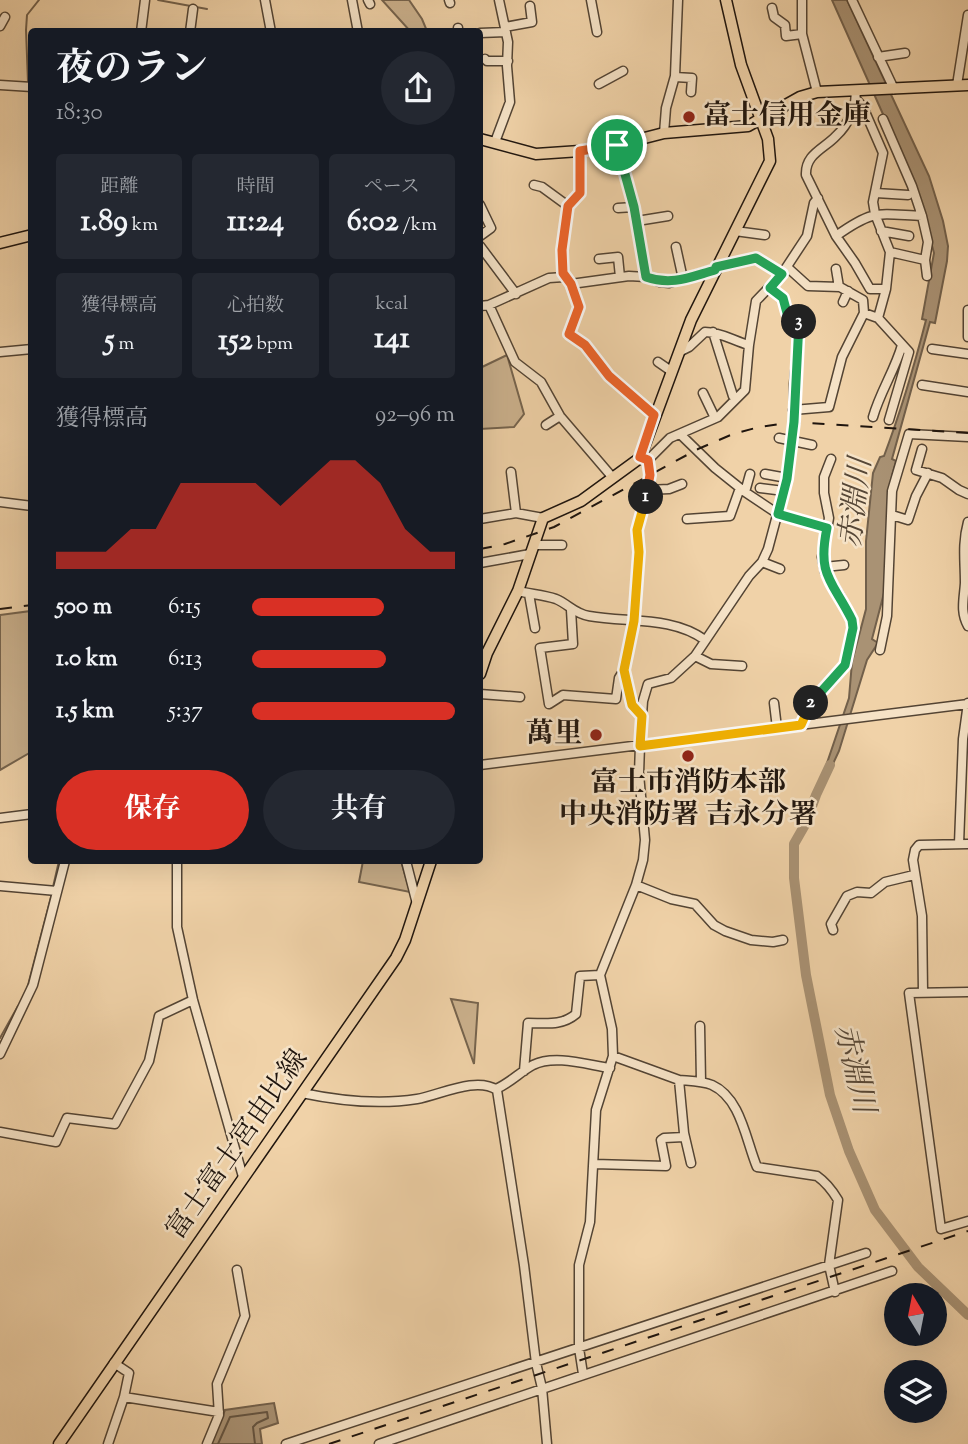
<!DOCTYPE html>
<html lang="ja">
<head>
<meta charset="utf-8">
<style>
  :root { --surface:#171b24; --page:#242831; --text:#f1f3f6; --muted:#9ea1a6; --accent:#d93025 }
  body { margin:0; font-family:"Sorts Mill Goudy","Noto Serif JP",serif; background:var(--page); color:var(--text); height:100vh; display:flex; flex-direction:column; font-size:26px; white-space:nowrap }
  * { box-sizing:border-box; margin:0 }
  p { font-size:23px; color:var(--muted) }
  .icon { flex:none; width:38px; height:38px; fill:none; stroke:currentColor; stroke-width:2; stroke-linecap:round; stroke-linejoin:round }
  .map { position:relative; flex:1; overflow:hidden }
  .panel { position:absolute; left:28px; top:28px; width:455px; height:836px; display:flex; flex-direction:column; background:var(--surface); border-radius:7px; box-shadow:0 7px 28px #0002 }
  .panel>* { flex:none }
  .needle { width:46px; rotate:350deg }
  .tools { position:absolute; left:884px; top:1283px; display:grid; gap:14px }
  .tools a { display:grid; place-items:center; width:63px; height:63px; border-radius:50%; background:var(--surface); box-shadow:0 7px 28px #0002; font-size:35px }
  .pin { position:absolute; display:grid; place-items:center; width:60px; height:60px; color:#fff; margin:-30px; border:4px solid #fff; border-radius:50%; box-shadow:0 2px 7px #0007 }
  .km { position:absolute; width:35px; height:35px; margin:-18px; border-radius:50%; background:#222; color:#fff; font-size:19px; line-height:35px; text-align:center }
  .round { display:grid; place-items:center; flex:none; width:74px; height:74px; border-radius:37px; background:var(--page) }
  .overview { display:flex; align-items:center; justify-content:space-between; height:119px; padding:0 28px }
  h1 { font-size:38px; font-weight:700; line-height:52px }
  .figures { display:grid; grid-template-columns:repeat(3,1fr); gap:10px; height:119px; padding:7px 28px }
  .figures div { display:grid; align-content:center; border-radius:7px; background:var(--page); text-align:center }
  .figures b { font-size:30px; font-weight:700 }
  .figures small { font-size:19px; font-weight:400 }
  .figures p { font-size:19px }
  .chart { height:196px; padding:14px 28px }
  .chart p { display:flex; justify-content:space-between }
  .chart svg { width:100%; height:126px; margin-top:7px; fill:var(--accent); opacity:.7 }
  .primary-button { display:flex; gap:14px; margin-top:auto; padding:14px 28px }
  .primary-button a { flex:1; height:80px; border-radius:42px; background:var(--accent); color:#fff; font-size:28px; font-weight:700; line-height:80px; text-align:center }
  .primary-button a+a { background:var(--page); color:var(--text) }
  ul { padding:0 28px; list-style:none; font-size:23px }
  li { display:grid; grid-template-columns:112px 84px 1fr; align-items:center; height:52px }
  li i { height:18px; border-radius:9px; background:var(--accent) }
  .map>svg:first-child { display:block }
  .green { fill:#ccb28e; stroke:#76644e; stroke-width:2 }
  .water { fill:#a99274; stroke:#72604b; stroke-width:2 }
  .lines { fill:none; stroke-linecap:round; stroke-linejoin:round }
  .shore { stroke:#645441; stroke-width:2 }
  .stream { stroke:#72604b; stroke-width:2 }
  .river { stroke:#a99274; stroke-width:10 }
  .minor-casing { stroke:#534434; stroke-width:11 }
  .major-casing { stroke:#1f150e; stroke-width:13 }
  .minor { stroke:#f5e2c6; stroke-width:8 }
  .major { stroke:#f0d2a8; stroke-width:10 }
  .rail { stroke:#1f150e; stroke-width:2; stroke-dasharray:12 12; stroke-linecap:butt }
  .split-1-casing { stroke:#fff; stroke-width:14 }
  .split-2-casing { stroke:#fff; stroke-width:14 }
  .split-3-casing { stroke:#fff; stroke-width:14 }
  .split-4-casing { stroke:#fff; stroke-width:14 }
  .split-1 { stroke:#f0652b; stroke-width:9 }
  .split-2 { stroke:#f5b400; stroke-width:9 }
  .split-3 { stroke:#22a559; stroke-width:9 }
  .split-4 { stroke:#22a559; stroke-width:9 }
  .poi-dot { fill:#8f2418; stroke:#f5e2c6; stroke-width:2.5 }
  .labels { text-anchor:middle; dominant-baseline:central; stroke-width:5; stroke-linejoin:round; paint-order:stroke }
  .poi-label { font-size:28px; font-weight:bold; fill:#1f150e; stroke:#f5e2c6; text-anchor:start }
  .street-label { font-size:28px; fill:#1f150e; stroke:#f5e2c6 }
  .water-label { font-size:30px; font-style:italic; fill:#564737; stroke:#f5e2c6 }
</style>
</head>
<body>
<div class="map">
<svg width="968" height="1444" viewBox="0 0 968 1444">
  <rect width="100%" height="100%" fill="#f0d2a8"/>
  <filter id="stains"><feTurbulence type="fractalNoise" baseFrequency=".00286" numOctaves="4"/><feColorMatrix values="0 0 0 0 .2 0 0 0 0 .09 0 0 0 0 .02 0 0 0 .5 -.17"/></filter>
  <radialGradient id="worn" r=".72"><stop offset=".6" stop-color="#630" stop-opacity="0"/><stop offset="1" stop-color="#630" stop-opacity=".3"/></radialGradient>
  <path class="green" d="M382 0H409L422 19 427 31H410Z
    M507 355 524 414 514 427 480 429V368Z
    M31 611V752L0 770V615Z
    M363 861H401L410 892 359 882Z
    M451 999 478 1003 474 1064Z"/>
  <path class="water" d="M832 0H847L929 176 943 221 948 246 947 261 935 323 930 322 892 459 896 461 892 476 884 593 872 639 878 643 867 660 839 751 824 783 827 763 849 698 852 662 866 609V541L873 473 880 457 884 456C901 411 914 367 926 320L922 319 934 253 922 208 899 150Z
    M274 1403 278 1423 260 1429 262 1444H211L225 1410Z"/>
  <g class="lines">
    <path class="shore" d="M218 1444 230 1417 267 1412 268 1418 257 1423 253 1427 255 1444"/>
    <path class="stream" d="M158 0 207 9
      M28 82 26 30 27 15 39 0
      M29 91 32 133
      M53 887 59 861
      M27 989 52 893
      M0 1038 18 1006"/>
    <path class="river" d="M830 765 816 795 806 823 794 844V878L806 975 830 1095 849 1151 875 1210 918 1267 968 1315"/>
    <defs>
      <path id="minor" d="M265 0 271 32
        M352 0 358 32
        M368 0 370 4
        M449 0 450 3
        M591 0 597 32
        M802 0V34L817 92
        M852 0 894 89
        M772 8 774 17 785 25 786 36 802 34
        M0 26 5 17
        M505 27 532 22 530 6
        M141 32 145 0
        M190 32 193 9
        M458 32V28
        M480 33 506 32
        M878 57 905 53
        M485 59 487 61H508
        M675 77 692 78 691 92
        M599 84 623 71
        M0 85 32 87
        M957 85 968 15
        M855 90C858 105 848 125 836 136 824 149 805 154 806 175L836 236 855 263 870 289H886L878 318
        M857 100 863 107 883 153 873 202 875 214 890 252 886 289
        M883 119 912 186 922 216 928 242 925 260 927 276
        M664 133 666 108 675 76 678 0
        M495 142 510 102 507 66 508 42 499 0
        M617 145 637 221 646 277
        M580 151V193L568 206 562 250 563 273 571 284 579 307 569 334 585 345 609 376 655 415
        M534 185 542 187 568 206
        M876 193 908 195
        M480 205 491 228 480 236
        M618 208 634 207
        M637 221 668 216
        M735 231 765 235
        M881 231 909 236
        M836 236C874 209 877 214 922 216
        M480 246 516 294
        M676 247 683 279
        M890 252 925 260
        M599 259 618 257 620 277
        M716 267 756 258 782 274
        M787 267 808 286 840 287 863 300 864 313 878 318 909 352 889 420
        M836 269 839 287
        M571 284 629 276 646 277 660 282 669 283 715 269
        M843 302 848 291
        M489 305 515 362 541 382 560 416 613 478
        M480 306 489 305 549 278 564 277
        M968 310V337
        M713 332 733 396 735 398
        M932 349 968 354
        M0 352 32 349
        M679 352 689 347 705 332C721 332 734 341 749 345
        M658 362 671 371
        M922 385 968 392
        M703 393 715 418
        M793 410 829 407 842 357 864 313
        M873 417C880 392 895 370 902 345
        M546 425 560 416
        M680 434 715 468 745 492 750 474
        M779 438 812 445
        M922 449 916 470 942 478 959 490 968 494
        M640 457 648 460 670 438 718 417 745 390 749 345 756 301 782 274 807 236 814 203 818 198
        M511 472 516 513
        M765 474 787 478
        M760 488 784 491
        M647 490 669 489 682 484
        M742 490 778 514 827 528
        M0 502 32 506
        M892 515 908 520 916 496 928 473
        M480 519 516 513 543 518
        M687 519 730 516 740 488
        M968 522C962 544 965 561 965 583 964 599 960 612 968 626
        M534 545H562
        M762 562 780 569
        M480 563 530 554
        M824 567 844 565
        M518 591C530 594 544 595 556 599 568 604 575 614 589 616 628 623 672 616 705 640
        M529 594 535 628
        M571 610 573 644 540 648 549 704 563 695 616 699 619 678 624 670
        M880 650 887 616 892 491 909 434 968 437
        M695 656 711 664 742 666
        M480 694 520 697
        M774 703 777 728
        M641 716 632 704 624 670 633 629 639 552 637 530 650 475 648 460
        M801 725 812 702 845 665 853 628 852 620 840 596 825 572 822 557 829 518 824 493V477L831 459
        M480 765 968 704
        M0 818 32 814
        M959 844 963 739 968 703
        M177 861V927L193 1000 243 1177
        M406 861 417 904
        M636 885 671 899 695 904 714 925 725 931 751 940 773 942 783 940
        M0 886 57 891
        M833 930 831 924 847 896 857 892 871 893 885 882 914 875
        M923 992 922 916 913 860 915 850 919 845 968 844
        M968 992 909 993 941 1229 968 1221
        M700 1026 701 1082
        M0 1054 33 985 65 861
        M613 1056 679 1080 684 1133 691 1163
        M524 1071 528 1023C546 1023 562 1026 576 1014L580 976 600 975
        M679 1080C689 1081 702 1081 712 1085 741 1098 746 1141 757 1167L817 1176C827 1183 832 1190 838 1200L829 1265 835 1292
        M496 1089C510 1083 520 1072 533 1065 555 1054 588 1065 610 1068
        M302 1093C340 1101 379 1105 417 1099 440 1095 476 1076 497 1090L524 1265 536 1363 542 1388 547 1444
        M0 1132 56 1142 67 1118 115 1124 149 1061 159 1016 193 1000
        M594 1164 666 1166 661 1140 664 1138 684 1137
        M114 1363 129 1373 124 1397 219 1412
        M583 1374 579 1348V1265L590 1222 596 1110 613 1056 612 1029 600 975 636 885 643 860 645 840 639 774 640 745 643 701 648 684 671 678 695 656 749 576 762 562 768 549 787 478 794 422V384L800 323 787 313 783 298 770 288
        M108 1444 124 1397
        M207 1444 219 1415 217 1384 245 1316 237 1270
        M286 1444 866 1253
        M379 1444 892 1271"/>
      <path id="major" d="M480 139 536 154 580 151 617 145 664 133 748 126 800 97 817 92 968 85
        M0 243 32 235
        M480 674 487 653 518 591 543 518 581 501 640 458 691 320 770 161 768 139 741 65 726 0
        M59 1444 396 958 405 940 431 861"/>
    </defs>
    <use href="#minor" class="minor-casing"/>
    <use href="#major" class="major-casing"/>
    <use href="#minor" class="minor"/>
    <use href="#major" class="major"/>
    <path class="rail" d="M480 549 505 544 554 527 698 449 733 434 759 427 794 422 968 433
      M0 609 32 605
      M329 1444 968 1231"/>
  </g>
  <g class="lines">
    <defs>
      <path id="split-1" d="M617 145 580 151V193L568 206 562 250 563 273 571 284 579 307 569 334 585 345 609 376 654 415 640 457 648 460 650 475 646 497"/>
      <path id="split-2" d="M646 497 637 530 639 552 634 621 624 670 632 705 642 716 640 746 801 725 811 703"/>
      <path id="split-3" d="M799 322 794 422 787 479 778 514 827 528C817 576 832 580 852 620L853 628 845 665 811 703"/>
      <path id="split-4" d="M617 145 634 207 646 277C672 286 690 277 715 270L716 267 756 258 782 274 770 288 783 298 787 313 799 322"/>
    </defs>
    <use href="#split-1" class="split-1-casing"/>
    <use href="#split-2" class="split-2-casing"/>
    <use href="#split-3" class="split-3-casing"/>
    <use href="#split-4" class="split-4-casing"/>
    <use href="#split-1" class="split-1"/>
    <use href="#split-2" class="split-2"/>
    <use href="#split-3" class="split-3"/>
    <use href="#split-4" class="split-4"/>
  </g>
  <g class="poi-dot">
    <circle cx="689" cy="117" r="7"/>
    <circle cx="596" cy="735" r="7"/>
    <circle cx="688" cy="756" r="7"/>
  </g>
  <g class="labels">
    <g class="poi-label">
      <text x="703" y="117">富士信用金庫</text>
      <text x="582" y="735" text-anchor="end">萬里</text>
      <text x="688" y="784" text-anchor="middle">富士市消防本部<tspan x="688" dy="32">中央消防署 吉永分署</tspan></text>
    </g>
    <g class="street-label">
      <text transform="translate(238 1145) rotate(-55)">富士富士宮由比線</text>
    </g>
    <g class="water-label">
      <text transform="translate(857 503) rotate(-83)">赤淵川</text>
      <text transform="translate(853 1069) rotate(77)">赤淵川</text>
    </g>
  </g>
  <rect width="100%" height="100%" filter="url(#stains)"/>
  <rect width="100%" height="100%" fill="url(#worn)"/>
</svg>
<div class="tools">
<a><svg class="needle" viewBox="-14 -14 28 28"><path d="M0-13l5 13h-10z" fill="#e53935"/><path d="M0 13l5-13h-10z" fill="#9ea1a6"/></svg></a>
<a><svg class="icon" aria-label="layers" viewBox="0 0 24 24"><path d="M12 4l9 5-9 5-9-5zM3 14l9 5 9-5"/></svg></a>
</div>
<div class="pin" style="left:617px;top:145px;background:#1e9e55"><svg class="icon" aria-label="arrive" viewBox="0 0 24 24"><path d="M6 21V4h12l-3 4 3 4H6"/></svg></div>
<b class="km" style="left:646px;top:497px">1</b>
<b class="km" style="left:811px;top:703px">2</b>
<b class="km" style="left:799px;top:322px">3</b>
<section class="panel">
<div class="overview"><div><h1>夜のラン</h1><p>18:30</p></div><a class="round"><svg class="icon" aria-label="share" viewBox="0 0 24 24"><path d="M12 15V3M7 8l5-5 5 5M5 13v7h14v-7"/></svg></a></div>
<div class="figures">
<div><p>距離</p><b>1.89<small> km</small></b></div>
<div><p>時間</p><b>11:24</b></div>
<div><p>ペース</p><b>6:02<small> /km</small></b></div>
</div>
<div class="figures">
<div><p>獲得標高</p><b>5<small> m</small></b></div>
<div><p>心拍数</p><b>152<small> bpm</small></b></div>
<div><p>kcal</p><b>141</b></div>
</div>
<div class="chart"><p><span>獲得標高</span>92–96 m</p>
<svg viewBox="0 0 160 44" preserveAspectRatio="none"><path d="M0 44V38L10 38L20 38L30 30L40 30L50 14L60 14L70 14L80 14L90 22L100 14L110 6L120 6L130 14L140 30L150 38L160 38V44z"/></svg>
</div>
<ul>
<li><b>500 m</b>6:15<i style="width:65%"></i></li>
<li><b>1.0 km</b>6:13<i style="width:66%"></i></li>
<li><b>1.5 km</b>5:37<i style="width:100%"></i></li>
</ul>
<div class="primary-button"><a>保存</a><a>共有</a></div>
</section>
</div>
</body>
</html>
